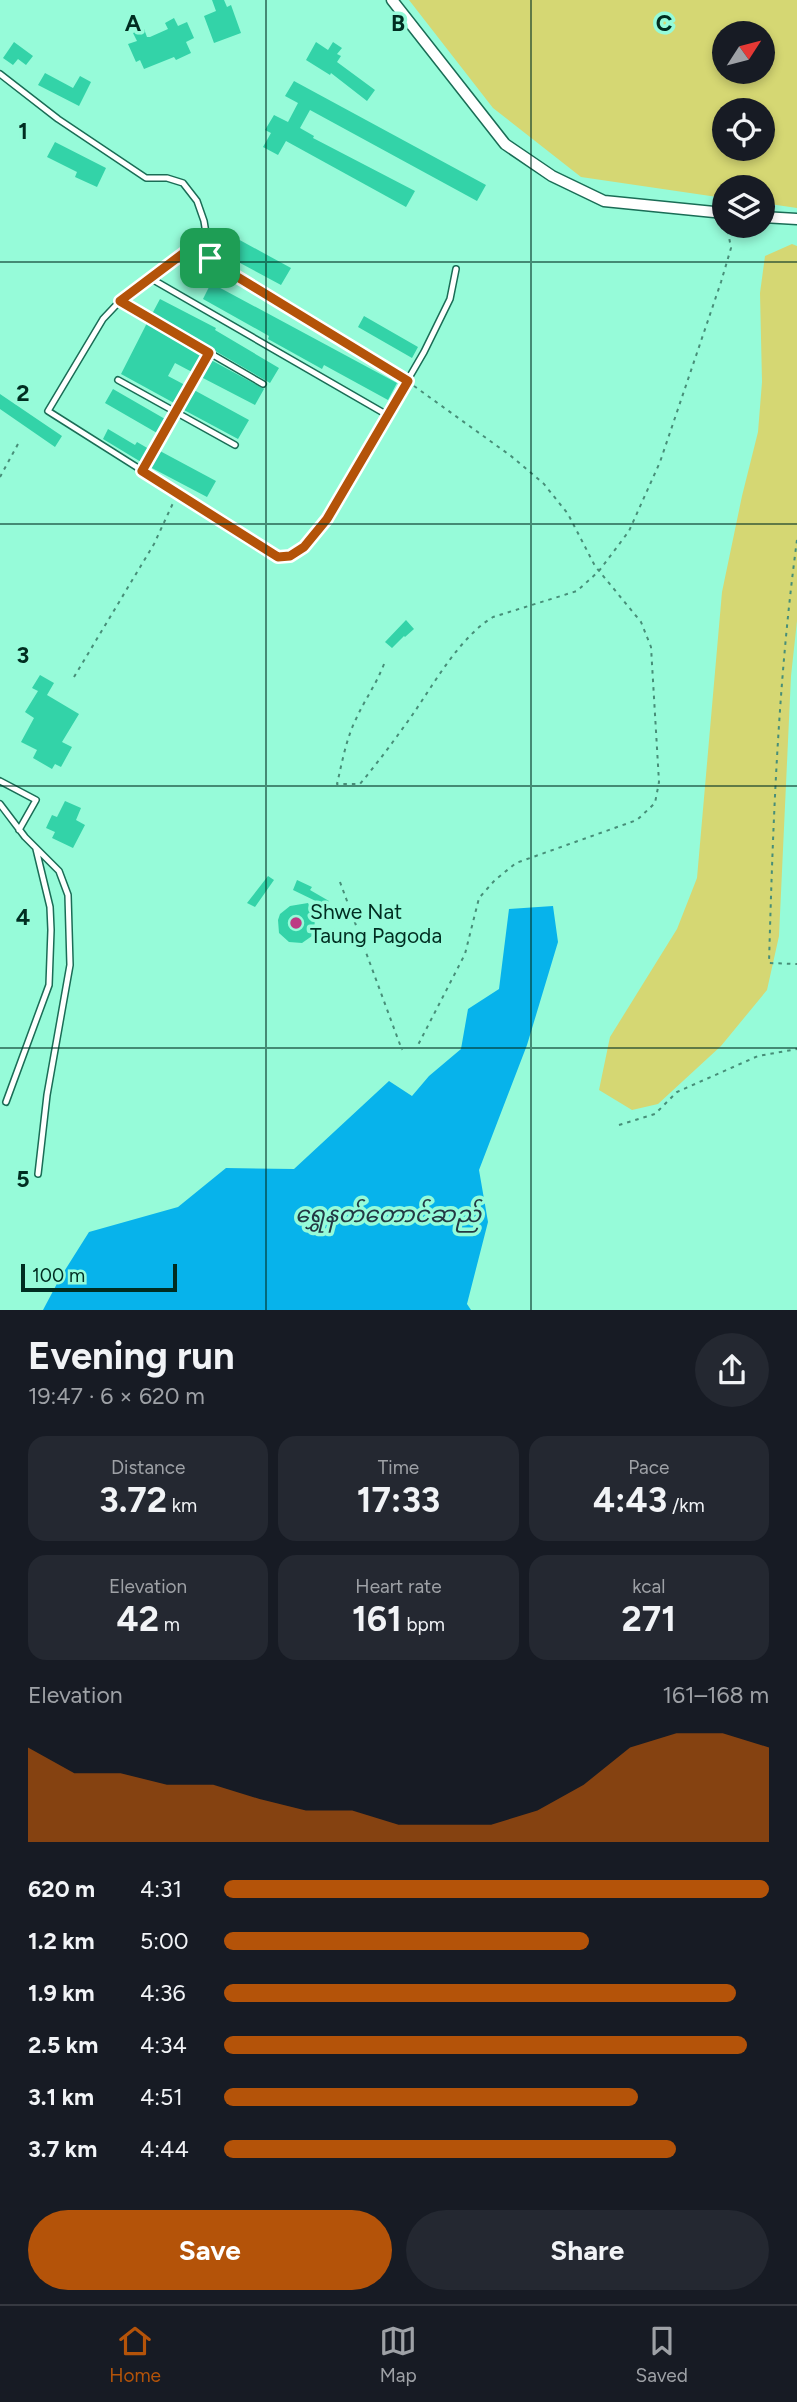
<!DOCTYPE html>
<html lang="en">
<head>
<meta charset="utf-8">
<style>
  :root { --surface:#171b24; --page:#242831; --text:#f1f3f6; --muted:#9ea1a6; --line:#363941; --accent:#b45309 }
  body { margin:0; font-family:Figtree,"Noto Sans Myanmar",sans-serif; background:var(--page); color:var(--text); height:100vh; display:flex; flex-direction:column; font-size:26px; white-space:nowrap }
  * { box-sizing:border-box; margin:0 }
  p { font-size:23px; color:var(--muted) }
  .icon { flex:none; width:38px; height:38px; fill:none; stroke:currentColor; stroke-width:2; stroke-linecap:round; stroke-linejoin:round }
  .map { position:relative; height:1310px; overflow:hidden }
  .side { display:flex; flex-direction:column; background:var(--surface); flex:1 }
  .side>* { flex:none }
  .needle { width:46px; rotate:54deg }
  .controls { position:absolute; left:712px; top:21px; display:grid; gap:14px }
  .controls a { display:grid; place-items:center; width:63px; height:63px; border-radius:50%; background:var(--surface); box-shadow:0 4px 10px #0003; font-size:35px }
  .scale { position:absolute; left:21px; bottom:18px; width:156px; box-sizing:border-box; padding-left:7px; border:4px solid #002d21; border-top:0; font-size:19px; line-height:24px; white-space:nowrap; color:#002d21; -webkit-text-stroke:5px #96fbd9; paint-order:stroke }
  .pin { position:absolute; display:grid; place-items:center; width:60px; height:60px; color:#fff; margin:-30px; border-radius:14px; box-shadow:0 4px 10px #0006 }
  .round { display:grid; place-items:center; flex:none; width:74px; height:74px; border-radius:37px; background:var(--page) }
  .headline { display:flex; align-items:center; justify-content:space-between; height:119px; padding:0 28px }
  h1 { font-size:38px; font-weight:700; line-height:52px }
  .figures { display:grid; grid-template-columns:repeat(3,1fr); gap:10px; height:119px; padding:7px 28px }
  .figures div { display:grid; align-content:center; border-radius:18px; background:var(--page); text-align:center }
  .figures b { font-size:35px; font-weight:700 }
  .figures small { font-size:19px; font-weight:400 }
  .figures p { font-size:19px }
  .chart { height:196px; padding:14px 28px }
  .chart p { display:flex; justify-content:space-between }
  .chart svg { width:100%; height:126px; margin-top:7px; fill:var(--accent); opacity:.7 }
  .button { display:flex; gap:14px; margin-top:auto; padding:14px 28px }
  .button a { flex:1; height:80px; border-radius:42px; background:var(--accent); color:#fff; font-size:28px; font-weight:700; line-height:80px; text-align:center }
  .button a+a { background:var(--page); color:var(--text) }
  ul { padding:0 28px; list-style:none; font-size:23px }
  li { display:grid; grid-template-columns:112px 84px 1fr; align-items:center; height:52px }
  li i { height:18px; border-radius:9px; background:var(--accent) }
  .tabs { display:flex; justify-content:space-around; align-items:center; height:98px; border-top:2px solid var(--line); background:var(--surface); font-size:19px; color:var(--muted) }
  .tabs a { display:grid; justify-items:center; gap:4px }
  .tabs .active { color:var(--accent) }
  .map>svg:first-child { display:block }
  .green { fill:#d5d773; fill-rule:evenodd }
  .water { fill:#07b3eb }
  .building { fill:#33d3a8 }
  .lines { fill:none; stroke-linecap:round; stroke-linejoin:round }
  .lane-casing { stroke:#1a6d56; stroke-width:8 }
  .street-casing { stroke:#1a6d56; stroke-width:13 }
  .path { stroke:#478e78; stroke-width:2; stroke-dasharray:3.5 5; stroke-linecap:butt }
  .lane { stroke:#fff; stroke-width:5 }
  .street { stroke:#fff; stroke-width:10 }
  .route-casing { stroke:#fff; stroke-width:14 }
  .route { stroke:#b45309; stroke-width:9 }
  .grid { fill:none; stroke:#002d21; stroke-width:2; stroke-opacity:0.55 }
  .poi-dot { fill:#bd3b84; stroke:#96fbd9; stroke-width:2.5 }
  .labels { text-anchor:middle; dominant-baseline:central; stroke-width:7; stroke-linejoin:round; paint-order:stroke }
  .poi-label { font-size:21px; fill:#002d21; stroke:#96fbd9; text-anchor:start }
  .water-label { font-size:23px; font-style:italic; fill:#223843; stroke:#96fbd9 }
  .grid-label { font-size:23px; text-anchor:middle; font-weight:bold; fill:#002d21; stroke:#96fbd9; stroke-width:7; stroke-linejoin:round; paint-order:stroke }
</style>
</head>
<body>
<div class="map">
<svg width="797" height="1310" viewBox="0 0 797 1310">
  <rect width="100%" height="100%" fill="#96fbd9"/>
  <path class="green" d="M409 0H797V208L763 203V187H724V198L581 177 493 108ZM724 33H763V72H724ZM724 110H763V149H724Z
    M792 244 797 246V621L791 676 779 936 767 990 721 1046 658 1104 632 1110 599 1090 610 1037 677 929 697 878 722 592 742 496 758 432 762 382 760 293 765 256Z"/>
  <path class="water" d="M553 906 558 942 527 1045 479 1170 488 1222 467 1304 471 1310H43L60 1278 89 1232 178 1207 226 1168 294 1169 389 1081 412 1096 429 1076 461 1049 468 1009 499 989 509 909Z"/>
  <path class="building" d="M212 0H224L227 7 231 5 241 33 214 43 204 16 216 11Z
    M174 18 178 26 187 22 194 38 186 42 191 53 176 60 174 57 144 69 140 60 136 62 128 44 137 41 133 33 144 29 147 37H150L168 29 165 23Z
    M14 42 33 56 26 65 18 59 13 65 3 58Z
    M316 42 328 50 333 42 342 48 337 54 341 56 337 62 375 90 367 101 331 73 330 75 306 60Z
    M45 73 73 88 80 76 91 82 79 106 38 85Z
    M294 81 486 185 477 201 310 110 300 128 314 136 313 138 415 191 406 207 286 141 278 155 263 147 271 133 265 130 274 115 288 122 298 103 285 96Z
    M55 142 106 168 97 187 75 177 77 172 47 157Z
    M236 238 291 268 281 285 227 256Z
    M211 283 397 383 388 400 324 365 322 369 268 339 269 336 203 299Z
    M160 299 216 328 215 330 279 368 270 383 152 314Z
    M364 316 418 347 412 358 358 327Z
    M147 323 202 355 192 372 175 363 168 376 185 385 174 403 121 374Z
    M211 360 264 389 255 405 201 377Z
    M113 389 165 419 157 433 105 403Z
    M194 390 249 420 238 439 184 410Z
    M0 394 62 436 55 447 0 409Z
    M108 429 135 445 137 442 149 449 141 462 103 439Z
    M160 451 216 481 207 497 150 467Z
    M406 620 414 629 405 637 404 636 392 648 385 642Z
    M40 675 54 683 47 695 79 714 62 742 72 747 61 767 55 764 52 769 33 758 37 750 21 742 34 718 25 712 38 691 32 688Z
    M65 801 81 808 76 820 85 825 73 848 52 838 55 832 46 828 52 815 57 817Z
    M268 876 274 880 255 907 247 903Z
    M297 880 312 887 310 890 329 901 326 906 293 890Z
    M308 903 315 919 314 931 312 936 302 943 289 942 279 933 278 920 280 914 290 906Z"/>
  <g class="lines">
    <defs>
      <path id="lane" d="M0 74 58 119 146 178H167L183 183 197 201 204 221 210 258 226 270 408 381
        M210 258 193 245 120 301 103 319 48 411 279 557 290 556 304 547 327 519 424 352 450 299 456 269
        M150 278 389 416
        M120 301 263 384
        M118 380 235 445
        M142 471 209 353
        M0 781 36 800 19 830
        M0 804 25 837 59 871 68 895 70 965 47 1095 38 1174
        M6 1102 49 985 51 930 50 907 36 849"/>
      <path id="street" d="M392 0 505 144 552 176 604 201 724 213
        M763 217 797 219"/>
    </defs>
    <use href="#lane" class="lane-casing"/>
    <use href="#street" class="street-casing"/>
    <path class="path" d="M414 386 511 456 544 484 568 514 595 566 641 622 651 647 659 782 655 803 637 820 516 863 495 880 479 898 465 954 418 1045
      M0 477 18 444
      M797 540C778 681 773 821 769 963L797 964
      M384 664C376 685 365 699 356 719 346 739 342 763 337 784H360C379 761 396 738 413 714 435 682 460 637 493 617L577 591 599 571 629 531 660 462 721 282 731 248 727 226
      M74 677 154 544 174 501
      M340 882 402 1050
      M619 1125 655 1114 677 1092 758 1056 797 1049"/>
    <use href="#lane" class="lane"/>
    <use href="#street" class="street"/>
  </g>
  <g class="lines">
    <defs>
      <path id="route" d="M193 246 226 270 408 381 327 519 304 547 290 556 278 557 142 471 209 353 120 301Z"/>
    </defs>
    <use href="#route" class="route-casing"/>
    <use href="#route" class="route"/>
  </g>
  <path class="grid" d="M266 0V1310M531 0V1310M0 262H797M0 524H797M0 786H797M0 1048H797"/>
  <circle class="poi-dot" cx="296" cy="923" r="7"/>
  <g class="labels">
    <g class="poi-label">
      <text x="310" y="911">Shwe Nat<tspan x="310" dy="24">Taung Pagoda</tspan></text>
    </g>
    <g class="water-label">
      <text x="388" y="1214">ရွှေနတ်တောင်ဆည်</text>
    </g>
  </g>
  <g class="grid-label">
    <text x="133" y="31">A</text>
    <text x="398" y="31">B</text>
    <text x="664" y="31">C</text>
    <text x="23" y="139">1</text>
    <text x="23" y="401">2</text>
    <text x="23" y="663">3</text>
    <text x="23" y="925">4</text>
    <text x="23" y="1187">5</text>
  </g>
</svg>
<div class="controls">
<a><svg class="needle" viewBox="-14 -14 28 28"><path d="M0-13l5 13h-10z" fill="#e53935"/><path d="M0 13l5-13h-10z" fill="#9ea1a6"/></svg></a>
<a><svg class="icon" aria-label="locate" viewBox="0 0 24 24"><circle cx="12" cy="12" r="6"/><path d="M12 2v4M12 18v4M2 12h4M18 12h4"/></svg></a>
<a><svg class="icon" aria-label="layers" viewBox="0 0 24 24"><path d="M12 4l9 5-9 5-9-5zM3 14l9 5 9-5"/></svg></a>
</div>
<div class="scale">100 m</div>
<div class="pin" style="left:210px;top:258px;background:#1e9e55"><svg class="icon" aria-label="arrive" viewBox="0 0 24 24"><path d="M6 21V4h12l-3 4 3 4H6"/></svg></div>
</div>
<section class="side">
<div class="headline"><div><h1>Evening run</h1><p>19:47 · 6 × 620 m</p></div><a class="round"><svg class="icon" aria-label="share" viewBox="0 0 24 24"><path d="M12 15V3M7 8l5-5 5 5M5 13v7h14v-7"/></svg></a></div>
<div class="figures">
<div><p>Distance</p><b>3.72<small> km</small></b></div>
<div><p>Time</p><b>17:33</b></div>
<div><p>Pace</p><b>4:43<small> /km</small></b></div>
</div>
<div class="figures">
<div><p>Elevation</p><b>42<small> m</small></b></div>
<div><p>Heart rate</p><b>161<small> bpm</small></b></div>
<div><p>kcal</p><b>271</b></div>
</div>
<div class="chart"><p><span>Elevation</span>161–168 m</p>
<svg viewBox="0 0 160 44" preserveAspectRatio="none"><path d="M0 44V11L10 20L20 20L30 24L40 24L50 29L60 33L70 33L80 38L90 38L100 38L110 33L120 24L130 11L140 6L150 6L160 11V44z"/></svg>
</div>
<ul>
<li><b>620 m</b>4:31<i style="width:100%"></i></li>
<li><b>1.2 km</b>5:00<i style="width:67%"></i></li>
<li><b>1.9 km</b>4:36<i style="width:94%"></i></li>
<li><b>2.5 km</b>4:34<i style="width:96%"></i></li>
<li><b>3.1 km</b>4:51<i style="width:76%"></i></li>
<li><b>3.7 km</b>4:44<i style="width:83%"></i></li>
</ul>
<div class="button"><a>Save</a><a>Share</a></div>
</section>
<nav class="tabs">
<a class="active"><svg class="icon" aria-label="home" viewBox="0 0 24 24"><path d="M3 11l9-7 9 7M6 9v11h12V9"/></svg>Home</a>
<a><svg class="icon" aria-label="map" viewBox="0 0 24 24"><path d="M3 6l6-2 6 2 6-2v14l-6 2-6-2-6 2zM9 4v14M15 6v14"/></svg>Map</a>
<a><svg class="icon" aria-label="saved" viewBox="0 0 24 24"><path d="M7 4h10v16l-5-4-5 4z"/></svg>Saved</a>
</nav>
</body>
</html>
